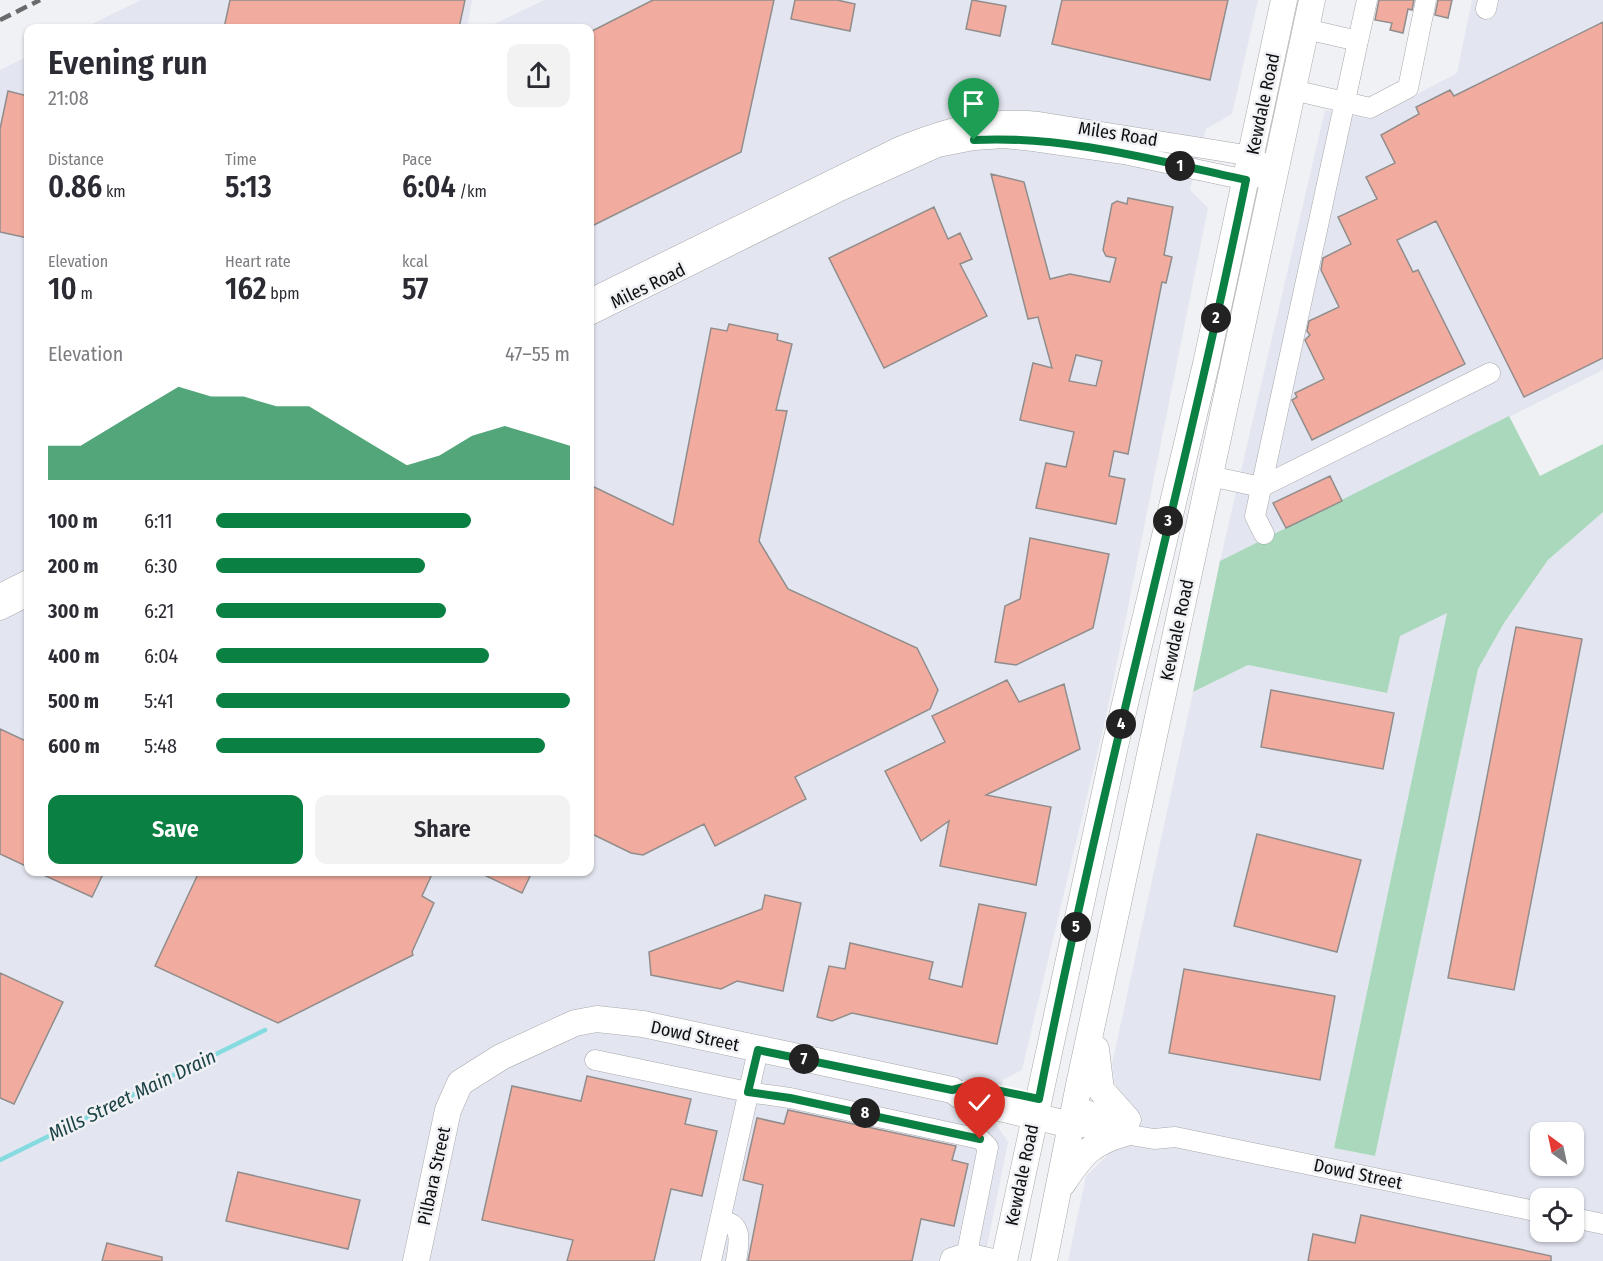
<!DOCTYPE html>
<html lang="en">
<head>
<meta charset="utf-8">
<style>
  :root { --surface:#fff; --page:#f2f2f3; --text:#2b2b33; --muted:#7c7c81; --accent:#0b8043 }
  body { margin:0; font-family:"Fira Sans Condensed",sans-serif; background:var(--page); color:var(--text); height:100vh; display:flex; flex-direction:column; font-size:22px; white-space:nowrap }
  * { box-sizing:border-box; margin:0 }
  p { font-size:20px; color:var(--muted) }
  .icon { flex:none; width:33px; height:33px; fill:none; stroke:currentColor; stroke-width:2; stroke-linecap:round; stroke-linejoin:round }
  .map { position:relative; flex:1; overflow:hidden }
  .drawer { position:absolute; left:24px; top:24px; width:570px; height:852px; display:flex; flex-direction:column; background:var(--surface); border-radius:12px; box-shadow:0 2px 4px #0004 }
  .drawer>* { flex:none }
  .needle { width:39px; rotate:327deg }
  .fabs { position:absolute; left:1530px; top:1122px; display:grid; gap:12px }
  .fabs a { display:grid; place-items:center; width:54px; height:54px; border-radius:12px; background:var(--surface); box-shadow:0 2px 4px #0004; font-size:30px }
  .pin { position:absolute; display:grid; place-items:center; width:51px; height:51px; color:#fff; margin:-62px -26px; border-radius:50% 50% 50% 0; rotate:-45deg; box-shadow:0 0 6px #0007 }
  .pin .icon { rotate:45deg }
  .km { position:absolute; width:30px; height:30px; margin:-15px; border-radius:50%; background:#222; color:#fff; font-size:16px; line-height:30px; text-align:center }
  .round { display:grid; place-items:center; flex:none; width:63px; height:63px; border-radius:12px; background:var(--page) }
  .headline { display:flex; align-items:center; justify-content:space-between; height:102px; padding:0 24px }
  h1 { font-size:33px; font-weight:600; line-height:45px }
  .metrics { display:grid; grid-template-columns:repeat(3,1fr); gap:9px; height:102px; padding:6px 24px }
  .metrics div { display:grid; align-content:center }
  .metrics b { font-size:30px; font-weight:600 }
  .metrics small { font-size:16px; font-weight:400 }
  .metrics p { font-size:16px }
  .chart { height:168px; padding:12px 24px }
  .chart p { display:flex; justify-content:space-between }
  .chart svg { width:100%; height:108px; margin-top:6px; fill:var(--accent); opacity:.7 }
  .action { display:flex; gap:12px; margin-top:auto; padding:12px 24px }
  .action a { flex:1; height:69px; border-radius:12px; background:var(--accent); color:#fff; font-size:24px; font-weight:600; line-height:69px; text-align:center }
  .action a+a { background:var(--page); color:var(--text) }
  ul { padding:0 24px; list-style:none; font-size:20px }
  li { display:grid; grid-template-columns:96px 72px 1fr; align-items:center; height:45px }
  li i { height:15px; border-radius:8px; background:var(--accent) }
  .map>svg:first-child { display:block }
  .built { fill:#e3e6f0; fill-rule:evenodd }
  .green { fill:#aad8bd }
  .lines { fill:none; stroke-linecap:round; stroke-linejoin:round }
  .stream { stroke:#85dbe0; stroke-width:4.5 }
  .building { fill:#f1ac9f; stroke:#918d8c; stroke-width:1.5; fill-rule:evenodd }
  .minor-casing { stroke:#a7a8ab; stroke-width:21 }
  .major-casing { stroke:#a7a8ab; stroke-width:27 }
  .minor { stroke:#fff; stroke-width:20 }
  .major { stroke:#fff; stroke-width:26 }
  .rail { stroke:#696a6b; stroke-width:4.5; stroke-dasharray:12 6; stroke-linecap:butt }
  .route-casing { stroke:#fff; stroke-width:12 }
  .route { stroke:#0b8043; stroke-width:8 }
  .labels { text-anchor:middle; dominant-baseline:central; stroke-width:5; stroke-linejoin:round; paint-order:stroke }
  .street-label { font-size:18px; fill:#0e0f10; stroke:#f0f1f4 }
  .water-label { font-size:20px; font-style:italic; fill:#1b4346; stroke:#f0f1f4 }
</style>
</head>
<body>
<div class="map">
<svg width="1603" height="1261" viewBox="0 0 1603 1261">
  <rect width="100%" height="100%" fill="#f0f1f4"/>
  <path class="built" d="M141 0H472L467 28H84Z
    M544 0H1258L1232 114 1206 129 1190 190 1208 208 1107 712 1022 1070 1003 1080 993 1119 1008 1142 984 1261H0V70L28 56V872H590V28H486Z
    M1472 0H1603V370L1220 561 1325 110 1370 119 1457 73Z
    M1603 512V1261H1068L1086 1176 1116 1147 1125 1101 1114 1082 1112 1064 1193 692 1248 665 1386 693 1400 636 1447 612 1334 1148 1375 1156 1478 669 1504 623 1548 560ZM1540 1132H1574V1166H1540ZM1540 1198H1574V1232H1540Z"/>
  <path class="green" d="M1509 416 1540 476 1603 444V512L1548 560 1504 623 1478 669 1375 1156 1334 1148 1447 613 1400 636 1387 693 1248 665 1193 692 1220 561Z"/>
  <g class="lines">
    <path class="stream" d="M0 1160 265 1030"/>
  </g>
  <path class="building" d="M230 0H465L459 28H224Z
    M653 0H774L741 152 590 227V32Z
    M795 0H837L855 4 850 31 791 19Z
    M972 0 1006 6 1000 36 966 29Z
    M1062 0H1228L1210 80 1052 44Z
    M1379 0H1414L1412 10 1408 9 1403 33 1390 30 1392 23 1375 20Z
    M1438 0H1452L1448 18 1435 15Z
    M1603 22V358L1524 397 1436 221 1397 240 1413 272 1418 270 1465 364 1312 440 1292 400 1297 397 1295 393 1324 379 1305 340 1310 335 1307 331 1309 321 1339 307 1321 270 1323 258 1351 244 1338 217 1377 199 1366 177 1395 163 1381 135 1419 114 1416 107 1450 90 1454 96Z
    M8 91 28 96V238L0 232V129Z
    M991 174 1024 182 1050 279 1070 274 1110 282 1116 258 1106 256 1103 250 1112 204 1117 201 1127 204 1128 198 1173 207 1164 255 1172 257 1166 283 1162 282 1128 454 1114 451 1109 476 1125 479 1116 524 1036 508 1046 463 1066 467 1074 432 1020 420 1033 363 1052 368 1038 317 1028 319ZM1076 355 1102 361 1096 386 1069 381Z
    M934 207 948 239 960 233 972 259 960 264 987 316 884 368 829 258Z
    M729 324 778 334 777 340 792 344 776 410 787 411 759 541 788 589 917 648 938 690 930 709 795 777 806 799 715 846 704 824 643 855 631 853 590 833V485L673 525 711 328 727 331Z
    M1330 476 1342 501 1286 528 1273 503Z
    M1030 538 1109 554 1093 628 1016 665 995 662 1005 606 1020 599Z
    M1516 627 1582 639 1514 990 1448 978Z
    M1007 680 1019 702 1064 684 1080 749 986 795 1051 807 1036 885 940 866 949 821 921 841 885 771 945 742 932 716Z
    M1271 690 1394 713 1383 769 1261 747Z
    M0 729 28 742V867L0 854Z
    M1257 834 1361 860 1337 952 1234 926Z
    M37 872H104L92 897Z
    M199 872H433L422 896 434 903 412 952 413 955 278 1023 155 966Z
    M478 872H532L522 893Z
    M765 895 801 903 783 991 737 981 721 989 651 975 649 952 762 909Z
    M979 904 1026 913 997 1044 852 1013 832 1021 817 1017 829 966 845 969 850 943 933 962 929 979 962 987Z
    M1184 969 1335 996 1320 1080 1169 1053Z
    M0 973 63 1002 14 1104 0 1098Z
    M587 1076 691 1099 685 1124 717 1131 702 1196 671 1189 654 1261H567L573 1240 482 1220 512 1086 581 1101Z
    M788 1110 956 1146 952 1160 968 1164 954 1226 921 1219 912 1261H748L763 1185 743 1180 757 1118 784 1124Z
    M238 1172 360 1200 348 1249 226 1221Z
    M1361 1215 1551 1256V1261H1308L1313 1234 1355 1243Z
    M107 1243 162 1257V1261H102Z"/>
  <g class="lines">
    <defs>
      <path id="minor" d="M1486 9 1488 0
        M1358 41 1367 0
        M1293 90 1370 108 1408 88 1426 0
        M590 299 899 147C949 127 985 117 1039 122L1252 156 1262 163
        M590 315 838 192 938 147 974 140 1004 138 1033 141 1124 154 1246 180 1257 177
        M1210 476 1261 487 1490 373
        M1264 534 1255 516 1358 41 1306 29
        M0 594 28 580
        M0 610 28 596
        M595 1060 748 1092 790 1098 980 1139 988 1147 967 1253 1002 1261
        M1075 1108 1131 1120
        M1071 1125 1154 1139 1175 1137 1540 1212
        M1574 1218 1603 1224
        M720 1221C744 1222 739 1244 736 1261
        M711 1261 758 1050
        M950 1261 951 1258 967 1253"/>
      <path id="major" d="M1096 1049 1101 1090 1127 1119
        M1063 1183C1082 1154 1092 1142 1126 1133
        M416 1261 448 1110 460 1083 501 1057 575 1023 597 1019 643 1024 952 1090 967 1100 1071 1125
        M1004 1261 1115 746 1206 364 1284 0
        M1044 1261 1079 1085 1312 0"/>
    </defs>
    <use href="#minor" class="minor-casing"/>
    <use href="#major" class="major-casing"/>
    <use href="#minor" class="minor"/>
    <use href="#major" class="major"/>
    <path class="rail" d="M0 20 40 0"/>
  </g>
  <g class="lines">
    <defs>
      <path id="route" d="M974 140C1065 135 1158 161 1246 180 1183 488 1099 791 1039 1099L972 1085 952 1090 758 1050 748 1092 790 1098 980 1139"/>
    </defs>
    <use href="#route" class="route-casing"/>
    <use href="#route" class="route"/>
  </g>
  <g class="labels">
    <g class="street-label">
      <text transform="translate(1263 104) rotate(-78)">Kewdale Road</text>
      <text transform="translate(1118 134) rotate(9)">Miles Road</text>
      <text transform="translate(648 286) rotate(-26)">Miles Road</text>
      <text transform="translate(1177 630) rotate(-78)">Kewdale Road</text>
      <text transform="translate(695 1036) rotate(12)">Dowd Street</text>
      <text transform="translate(1358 1174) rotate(12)">Dowd Street</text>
      <text transform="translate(1022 1175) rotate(-78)">Kewdale Road</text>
      <text transform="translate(434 1176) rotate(-78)">Pilbara Street</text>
    </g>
    <g class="water-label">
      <text transform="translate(132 1095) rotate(-26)">Mills Street Main Drain</text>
    </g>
  </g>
</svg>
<div class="fabs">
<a><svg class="needle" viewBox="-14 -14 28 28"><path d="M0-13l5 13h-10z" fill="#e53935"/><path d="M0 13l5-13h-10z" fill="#7c7c81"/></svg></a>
<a><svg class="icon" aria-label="locate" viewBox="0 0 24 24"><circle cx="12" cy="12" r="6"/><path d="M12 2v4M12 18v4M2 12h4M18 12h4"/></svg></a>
</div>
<div class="pin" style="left:974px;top:140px;background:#1e9e55"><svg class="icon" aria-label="arrive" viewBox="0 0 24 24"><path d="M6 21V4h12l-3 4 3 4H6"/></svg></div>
<div class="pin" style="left:980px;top:1139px;background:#d93025"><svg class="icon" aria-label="check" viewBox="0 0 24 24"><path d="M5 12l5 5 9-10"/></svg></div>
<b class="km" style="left:1180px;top:166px">1</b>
<b class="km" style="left:1216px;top:318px">2</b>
<b class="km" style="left:1168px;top:521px">3</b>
<b class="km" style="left:1121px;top:724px">4</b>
<b class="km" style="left:1076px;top:927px">5</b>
<b class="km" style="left:804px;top:1059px">7</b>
<b class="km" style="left:865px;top:1113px">8</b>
<section class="drawer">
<div class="headline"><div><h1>Evening run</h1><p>21:08</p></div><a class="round"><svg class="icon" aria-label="share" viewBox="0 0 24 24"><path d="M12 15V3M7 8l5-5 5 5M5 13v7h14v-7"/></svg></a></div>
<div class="metrics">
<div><p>Distance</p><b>0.86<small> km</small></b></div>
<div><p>Time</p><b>5:13</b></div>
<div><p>Pace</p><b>6:04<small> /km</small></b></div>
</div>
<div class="metrics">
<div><p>Elevation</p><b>10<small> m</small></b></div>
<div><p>Heart rate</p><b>162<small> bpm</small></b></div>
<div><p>kcal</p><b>57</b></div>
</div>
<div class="chart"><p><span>Elevation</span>47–55 m</p>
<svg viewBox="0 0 160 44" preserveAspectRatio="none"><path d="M0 44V30L10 30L20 22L30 14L40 6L50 10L60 10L70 14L80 14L90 22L100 30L110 38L120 34L130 26L140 22L150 26L160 30V44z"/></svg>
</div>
<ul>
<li><b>100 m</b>6:11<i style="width:72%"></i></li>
<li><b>200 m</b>6:30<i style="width:59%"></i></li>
<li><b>300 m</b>6:21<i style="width:65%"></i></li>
<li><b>400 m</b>6:04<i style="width:77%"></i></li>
<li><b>500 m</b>5:41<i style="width:100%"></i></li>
<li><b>600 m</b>5:48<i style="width:93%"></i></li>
</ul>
<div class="action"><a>Save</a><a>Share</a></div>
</section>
</div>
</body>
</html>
